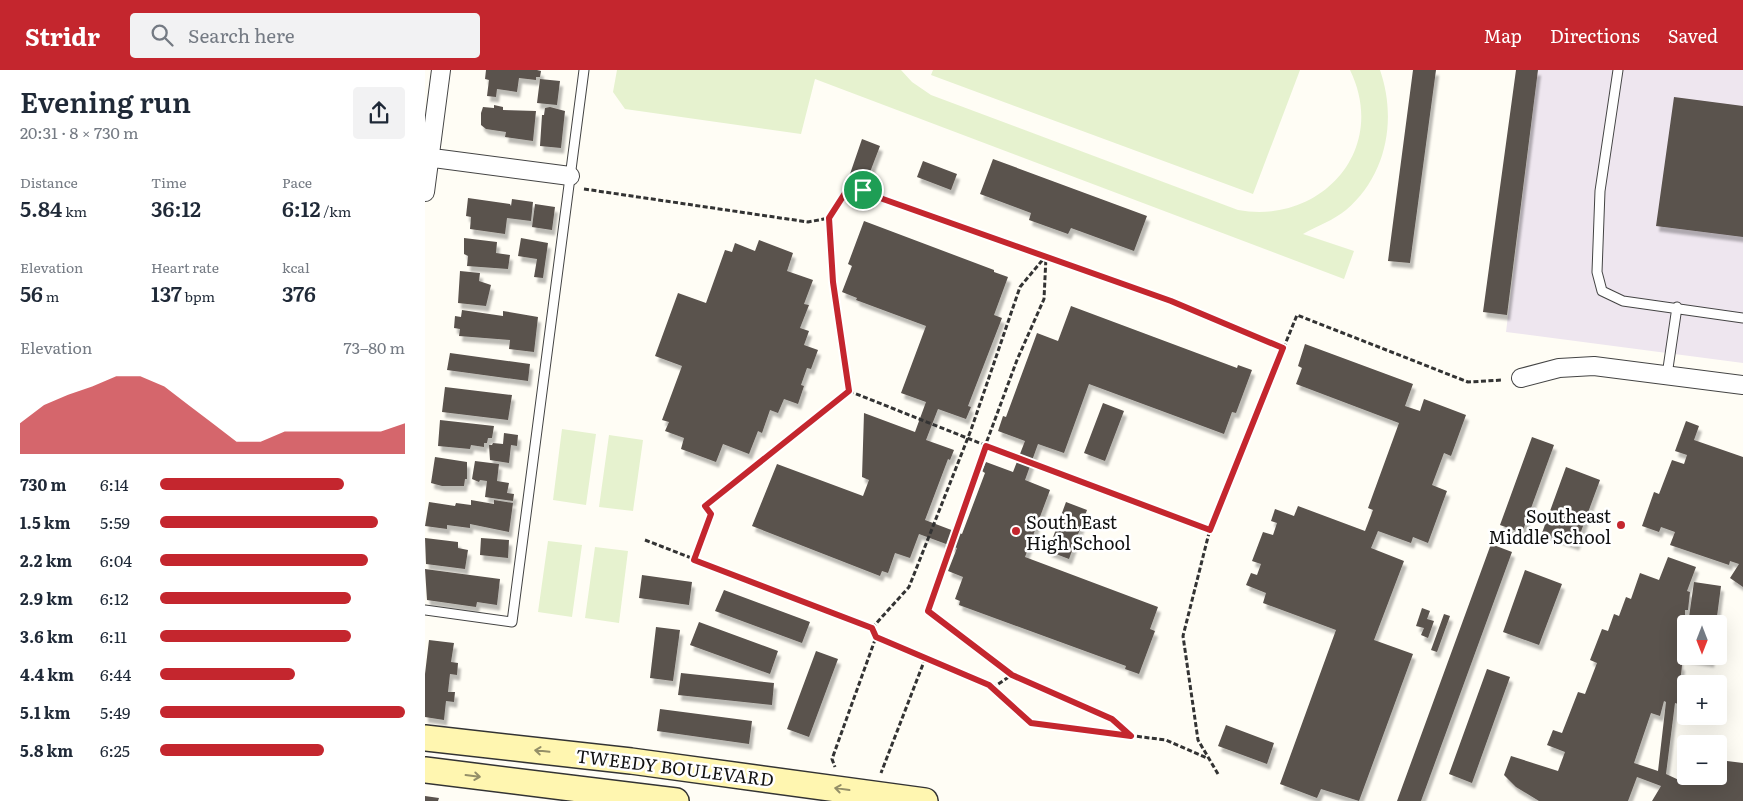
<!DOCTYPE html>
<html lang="en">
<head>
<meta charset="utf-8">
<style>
  :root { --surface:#fff; --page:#f2f2f3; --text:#1f2937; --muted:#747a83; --accent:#c4262e }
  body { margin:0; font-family:Literata,serif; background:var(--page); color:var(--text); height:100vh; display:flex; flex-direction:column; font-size:19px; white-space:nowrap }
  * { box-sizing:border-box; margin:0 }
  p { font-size:16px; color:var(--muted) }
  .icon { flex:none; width:28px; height:28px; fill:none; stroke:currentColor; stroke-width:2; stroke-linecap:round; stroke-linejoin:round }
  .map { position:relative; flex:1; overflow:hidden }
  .details { display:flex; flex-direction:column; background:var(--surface); width:425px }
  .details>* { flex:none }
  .needle { width:32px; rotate:180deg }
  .tools { position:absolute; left:1252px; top:545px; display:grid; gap:10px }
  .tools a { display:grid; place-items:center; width:50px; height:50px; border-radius:5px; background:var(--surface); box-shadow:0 5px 20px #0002; font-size:25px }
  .pin { position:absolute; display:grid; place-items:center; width:42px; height:42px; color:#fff; margin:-21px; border:2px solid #fff; border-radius:50%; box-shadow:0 1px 5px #0007 }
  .round { display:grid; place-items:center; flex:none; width:52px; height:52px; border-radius:5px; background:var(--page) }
  .head { display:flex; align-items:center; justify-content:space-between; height:85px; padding:0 20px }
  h1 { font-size:28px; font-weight:600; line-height:38px }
  .metrics { display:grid; grid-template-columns:repeat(3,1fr); gap:8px; height:85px; padding:5px 20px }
  .metrics div { display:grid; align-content:center }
  .metrics b { font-size:21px; font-weight:600 }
  .metrics small { font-size:14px; font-weight:400 }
  .metrics p { font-size:14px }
  .chart { height:140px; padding:10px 20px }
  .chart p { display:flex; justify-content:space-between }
  .chart svg { width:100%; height:90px; margin-top:5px; fill:var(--accent); opacity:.7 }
  ul { padding:0 20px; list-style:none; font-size:16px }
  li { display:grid; grid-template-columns:80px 60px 1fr; align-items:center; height:38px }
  li i { height:12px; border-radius:6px; background:var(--accent) }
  header { display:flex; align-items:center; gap:30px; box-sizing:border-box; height:70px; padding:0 25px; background:var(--accent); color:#fff }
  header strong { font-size:24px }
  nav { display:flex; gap:28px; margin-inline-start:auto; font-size:18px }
  .search { width:350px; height:45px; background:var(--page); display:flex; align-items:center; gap:12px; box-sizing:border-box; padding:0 18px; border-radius:5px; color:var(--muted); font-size:19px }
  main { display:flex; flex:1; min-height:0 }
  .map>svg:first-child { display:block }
  .industrial { fill:#eee6ef }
  .pitch { fill:#e6f2cf }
  .building { fill:#5a524d; fill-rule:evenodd; filter:url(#shadow) }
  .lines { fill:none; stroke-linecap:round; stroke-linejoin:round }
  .service-casing { stroke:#444; stroke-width:11 }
  .minor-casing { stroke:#444; stroke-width:20 }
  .secondary-casing { stroke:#333; stroke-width:28 }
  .path { stroke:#333; stroke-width:3; stroke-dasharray:5 2.5; stroke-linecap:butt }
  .service { stroke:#fff; stroke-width:9 }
  .minor { stroke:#fff; stroke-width:18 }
  .secondary { stroke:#fff6b0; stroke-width:25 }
  .oneway { stroke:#948f68 }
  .route-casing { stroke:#fff; stroke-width:10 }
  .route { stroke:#c4262e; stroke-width:6 }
  .poi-dot { fill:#c4262e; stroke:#fff; stroke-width:2 }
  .labels { text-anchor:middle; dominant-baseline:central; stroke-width:5; stroke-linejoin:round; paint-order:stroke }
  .poi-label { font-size:18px; fill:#111; stroke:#fff; text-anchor:end }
  .street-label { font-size:18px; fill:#111; stroke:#fff }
</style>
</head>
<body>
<header>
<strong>Stridr</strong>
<div class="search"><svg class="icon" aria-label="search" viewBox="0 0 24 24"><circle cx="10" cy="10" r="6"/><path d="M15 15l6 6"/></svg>Search here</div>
<nav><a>Map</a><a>Directions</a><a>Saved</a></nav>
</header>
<main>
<section class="details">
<div class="head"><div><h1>Evening run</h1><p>20:31 · 8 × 730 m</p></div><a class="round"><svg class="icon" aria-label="share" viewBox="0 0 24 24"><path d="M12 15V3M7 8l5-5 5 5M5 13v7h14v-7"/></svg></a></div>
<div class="metrics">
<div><p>Distance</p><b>5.84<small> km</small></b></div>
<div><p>Time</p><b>36:12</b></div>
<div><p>Pace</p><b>6:12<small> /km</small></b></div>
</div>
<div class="metrics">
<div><p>Elevation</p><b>56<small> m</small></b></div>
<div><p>Heart rate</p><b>137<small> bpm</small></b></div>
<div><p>kcal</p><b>376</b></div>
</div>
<div class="chart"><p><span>Elevation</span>73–80 m</p>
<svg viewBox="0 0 160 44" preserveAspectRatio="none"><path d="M0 44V29L10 20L20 15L30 11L40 6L50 6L60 11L70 20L80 29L90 38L100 38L110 33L120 33L130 33L140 33L150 33L160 29V44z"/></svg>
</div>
<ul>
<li><b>730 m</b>6:14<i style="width:75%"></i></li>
<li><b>1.5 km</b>5:59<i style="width:89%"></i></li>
<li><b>2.2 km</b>6:04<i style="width:85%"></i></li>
<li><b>2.9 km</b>6:12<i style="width:78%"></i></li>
<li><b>3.6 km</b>6:11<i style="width:78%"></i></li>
<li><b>4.4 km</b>6:44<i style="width:55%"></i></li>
<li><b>5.1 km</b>5:49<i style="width:100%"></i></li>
<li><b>5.8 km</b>6:25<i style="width:67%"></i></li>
</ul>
</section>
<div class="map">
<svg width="1318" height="731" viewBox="0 0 1318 731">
  <defs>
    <filter id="shadow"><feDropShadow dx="3" dy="5.5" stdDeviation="1" flood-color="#0004"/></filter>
  </defs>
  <rect width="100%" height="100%" fill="#fffdf5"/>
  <path class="industrial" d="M1113 0H1318V293L1081 262Z"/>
  <path class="pitch" d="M192 0H476L487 12 506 25 813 140C896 155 964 80 925 0H955C972 49 962 105 921 140 909 150 892 156 878 164L929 181 919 209 390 9 376 64 200 39 188 22Z
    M508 0H875L828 124 506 5Z
    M137 359 171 364 161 435 128 430Z
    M184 365 218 370 208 441 174 437Z
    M123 471 157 475 147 547 113 542Z
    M170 477 203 481 194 553 160 548Z"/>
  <path class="building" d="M61 0H112L116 1 115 7H111V10L94 8 92 22 72 19 71 27 62 26 64 10 60 9Z
    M988 0H1011L985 193 963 191Z
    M1091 0H1113L1082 245 1058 242Z
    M115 9 135 11 132 35 112 33Z
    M1249 27 1318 36V167L1231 156Z
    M69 35 78 37V40L111 41 108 71 80 67 81 62 61 59 56 55V43L58 37 69 38Z
    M125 37 140 41 136 78 115 76 117 45H119L120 38Z
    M437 69 455 76 442 110 425 104Z
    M568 89 722 146 709 181 646 158 643 164 604 150 606 143 555 124Z
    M498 91 532 104 526 120 492 107Z
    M43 128 85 134 86 136 87 129 108 132 106 151 82 148 80 164 45 159 46 147 41 146Z
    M110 134 130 137 127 160 107 157Z
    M439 151 569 200V202L583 207 569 245 577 248 543 336 546 337 541 349 513 339 501 370 529 380 525 390 523 389 500 450 537 464 560 403 557 401 561 392 588 402 600 371 573 361 578 346 581 347 612 263 633 271 646 236 812 298 813 295 827 300 811 343 807 342 799 364 664 314 639 383 613 374 600 410 625 420 600 487 733 537 725 559 730 561 714 604 700 599 701 596 534 535 535 531 530 529 538 507 523 501 532 478 494 464 485 488 470 483 463 503 457 501 455 506 327 456 352 394 438 426 444 410 437 407 439 343 490 362 501 332 476 323 501 256 431 230 432 228 417 222 427 196 423 194Z
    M39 168 72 172 71 183 85 185 83 199 42 196 43 186 39 184Z
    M96 168 123 173 118 208 109 207 112 189 93 186Z
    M334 170 368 183 362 201 388 210 379 234 384 235 375 258 384 261 379 275 393 280 386 299 382 298 376 315 379 316 373 334 359 329 353 343 345 340 337 363 333 361 324 384 298 374 291 392 256 379 259 368 240 361 244 352 237 350 257 296 230 286 253 223 281 233 300 180 307 182 310 173 330 181Z
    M35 201 55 203 54 211 66 215 61 236 33 233Z
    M37 240 78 246V241L113 247 109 282 84 279 85 270 34 266 35 259 29 258 30 246 36 247Z
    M880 274 988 314 980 336 995 341 999 329 1041 345 1026 386 1019 383 1007 415 1022 421 1003 473 988 467 986 473 953 461 946 478 979 491 949 570 988 584 934 731 896 719 892 728 855 714 911 560 838 533 841 523 821 515 826 503 832 505 836 494 827 491 838 462 848 465 852 453 846 451 850 439 869 446 873 436 940 461 948 440 943 438 974 353 871 314 877 298 873 296Z
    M25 283 105 294 103 311 22 300Z
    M20 317 87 325 83 350 17 342Z
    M678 333 699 341 680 391 659 383Z
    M15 350 69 356 67 368H63L62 373H59V377L46 375 45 379 13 376Z
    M1261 351 1274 356 1269 370 1318 387V517L1305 508 1314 494 1305 491 1304 495 1245 475 1250 462 1236 457 1234 462 1217 456 1229 422 1234 424 1247 390 1259 394 1262 385 1250 381Z
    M79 363 93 365 92 376 86 375 84 393 65 390 64 375H67L68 373 78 374Z
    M1107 367 1129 375 1097 463 1075 455Z
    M10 387 42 392V409H40L39 416H17L6 413Z
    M50 391 74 394 72 411 84 413 82 423 89 424 88 431 60 427 62 411 55 410 54 412 47 409Z
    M1141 397 1175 410 1151 475 1117 463Z
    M46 430 69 434V430L88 433 84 462 45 454V458L22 455V459L0 456 4 432 30 436 31 433 46 435Z
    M641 432 662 440 644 489 623 481Z
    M0 468 33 472V478L43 480 40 499 1 494Z
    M56 468 84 470 83 488 55 485Z
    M1066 474 1087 482 996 731H972Z
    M1243 487 1271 497 1262 521 1265 522 1263 540H1260V563H1257L1255 574V595H1257L1253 634 1250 633 1241 704 1256 711 1287 715 1302 691 1318 693V731H1227L1236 716 1212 707 1203 731H1114L1091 717 1079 705 1086 686 1133 701 1140 682 1122 675 1128 660 1137 663 1153 622 1160 624 1172 593 1165 590 1177 559 1183 561 1189 544 1194 546 1201 527 1206 529 1215 503 1234 510ZM1239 631 1241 632 1233 701 1209 693 1226 643 1235 646Z
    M0 499 75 509 72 535 52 532 51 537 2 530Z
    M1100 500 1137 514 1114 575 1078 562Z
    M217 505 267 512 264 535 214 528Z
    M1269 512 1296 516 1291 554H1263Z
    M299 520 385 552 377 573 290 541Z
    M997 538 1005 541 1002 549 1009 551 1003 568 996 565 999 558 991 556Z
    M1019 544 1025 546 1012 582 1006 580Z
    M274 552 353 581 345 604 265 575Z
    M231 557 255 560 248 611 225 608Z
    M4 570 29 573 26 592 33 593 32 605 25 604 23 622H30L29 632 21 631 19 650 0 647V604Z
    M1260 577 1261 586H1287L1286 592 1256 587 1259 586Z
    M391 581 413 589 384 667 362 659Z
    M1062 599 1085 607 1047 713 1024 704Z
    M256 603 349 613 347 635 253 625Z
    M235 639 327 651 324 674 232 661Z
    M801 655 849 673 842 694 793 676Z
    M0 726 14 728 13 731H0Z"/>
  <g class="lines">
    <defs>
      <path id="service" d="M1193 0 1175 121 1172 202 1177 221 1198 231 1318 248
        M1242 305 1252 237
        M0 540 87 552 159 0"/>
      <path id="minor" d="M0 87 145 106
        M0 122 16 0
        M1096 308 1134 298 1169 296 1318 315"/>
      <path id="secondary" d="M0 668 206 691 500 731
        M0 700 251 731"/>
    </defs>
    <use href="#service" class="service-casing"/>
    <use href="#minor" class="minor-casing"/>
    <use href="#secondary" class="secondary-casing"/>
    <path class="path" d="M159 119 383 152 404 148 424 117 746 231 858 278
      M404 148 408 212 424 321
      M424 321 645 409 785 459
      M220 470 447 558 451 567 407 689 410 697
      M269 490 286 443 280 436 424 321
      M447 558 484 517 546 360 595 217 620 187
      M451 567 500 589 456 703
      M500 589 564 615 606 653 741 670 782 688
      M587 605 503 541 532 452 592 290 619 229 621 187
      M567 618 587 605 687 649 705 665
      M793 704 773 670 758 566 785 459 872 245 1043 312 1078 310"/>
    <use href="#service" class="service"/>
    <use href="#minor" class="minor"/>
    <use href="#secondary" class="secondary"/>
  </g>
  <defs><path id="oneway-shaft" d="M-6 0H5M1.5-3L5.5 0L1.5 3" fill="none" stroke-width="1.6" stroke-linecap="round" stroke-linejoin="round" transform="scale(1.25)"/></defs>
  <g class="oneway">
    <use href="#oneway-shaft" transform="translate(117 681) rotate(-174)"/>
    <use href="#oneway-shaft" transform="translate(48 706) rotate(7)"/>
    <use href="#oneway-shaft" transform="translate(417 719) rotate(-172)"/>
  </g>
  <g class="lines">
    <defs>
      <path id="route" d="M424 117 746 231 858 278 785 460 561 376 503 541 587 605 687 649 706 666 606 653 564 615 451 567 447 558 269 490 286 444 280 436 424 321 408 212 404 148Z"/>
    </defs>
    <use href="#route" class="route-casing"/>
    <use href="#route" class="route"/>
  </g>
  <g class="poi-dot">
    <circle cx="1196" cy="455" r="5"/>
    <circle cx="591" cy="461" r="5"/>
  </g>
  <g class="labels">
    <g class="poi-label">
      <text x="1186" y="445">Southeast<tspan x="1186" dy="21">Middle School</tspan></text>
      <text x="601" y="451" text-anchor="start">South East<tspan x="601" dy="21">High School</tspan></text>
    </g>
    <g class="street-label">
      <text transform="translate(250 697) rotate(7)">TWEEDY BOULEVARD</text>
    </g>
  </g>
</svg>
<div class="tools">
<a><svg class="needle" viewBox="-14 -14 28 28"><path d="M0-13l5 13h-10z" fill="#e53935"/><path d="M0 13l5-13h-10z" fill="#747a83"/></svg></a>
<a>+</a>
<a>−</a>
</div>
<div class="pin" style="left:438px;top:120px;background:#1e9e55"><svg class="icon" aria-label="arrive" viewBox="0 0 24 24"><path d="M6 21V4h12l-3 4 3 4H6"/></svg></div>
</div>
</main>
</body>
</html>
